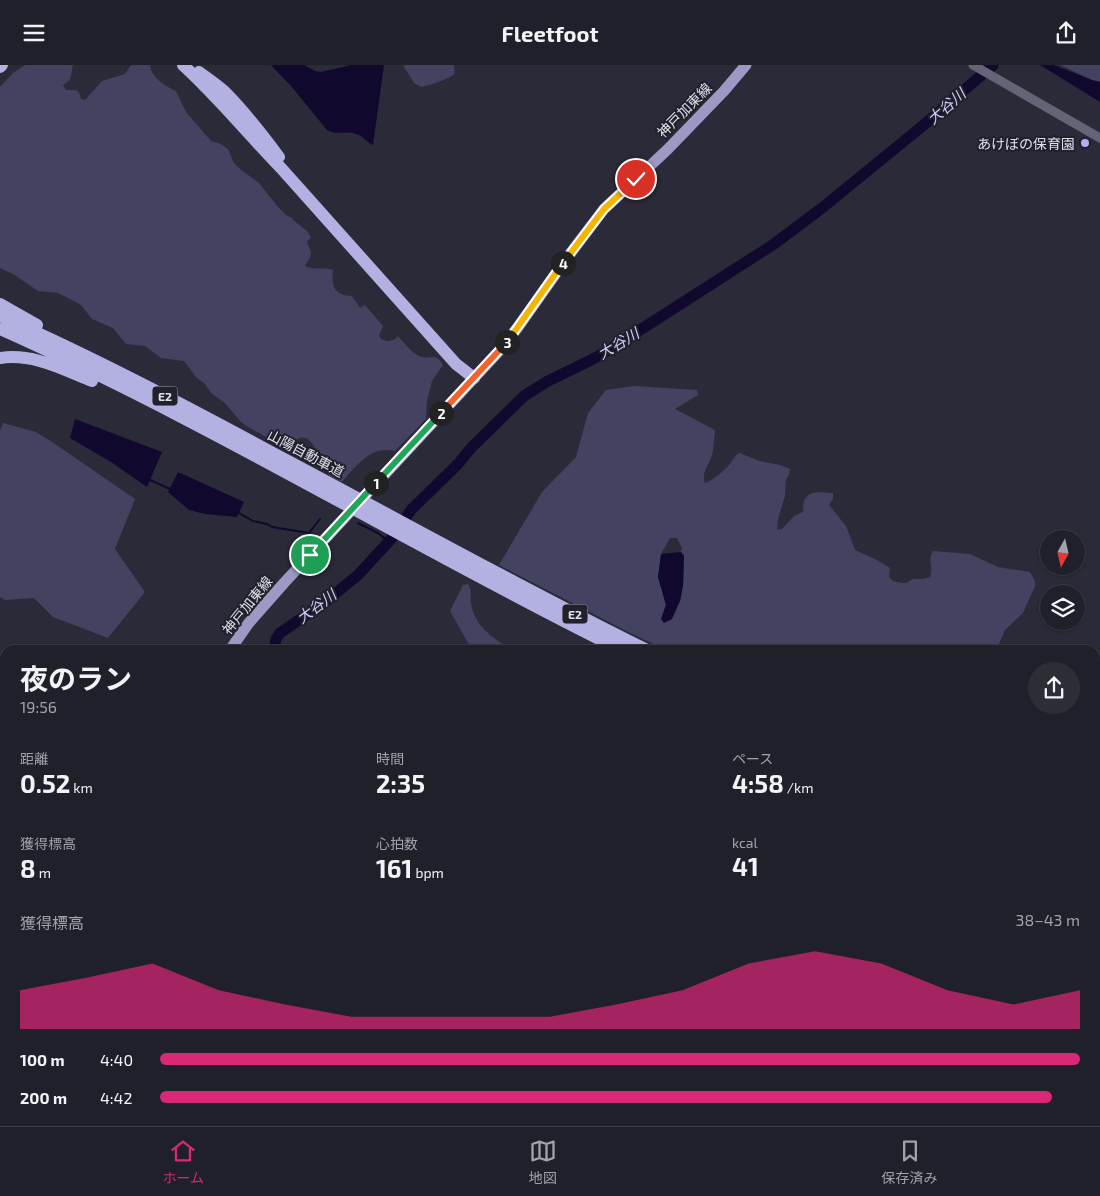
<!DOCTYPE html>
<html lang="ja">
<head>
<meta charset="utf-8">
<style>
  :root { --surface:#20202a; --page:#2d2d36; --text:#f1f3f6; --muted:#a2a3a8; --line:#3d3e47; --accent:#db2777 }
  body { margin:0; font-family:"Exo 2","Noto Sans JP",sans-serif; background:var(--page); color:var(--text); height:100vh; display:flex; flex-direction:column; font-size:19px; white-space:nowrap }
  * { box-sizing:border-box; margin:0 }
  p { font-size:16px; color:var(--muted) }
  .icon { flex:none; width:28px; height:28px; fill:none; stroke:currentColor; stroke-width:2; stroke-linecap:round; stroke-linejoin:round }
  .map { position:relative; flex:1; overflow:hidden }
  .panel { position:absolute; left:0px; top:580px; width:1100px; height:481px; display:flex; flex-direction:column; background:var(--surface); border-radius:15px 15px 0 0; box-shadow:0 1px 4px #0004,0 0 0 1px var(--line) }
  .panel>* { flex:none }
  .needle { width:32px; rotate:188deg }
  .controls { position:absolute; left:1040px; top:465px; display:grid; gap:10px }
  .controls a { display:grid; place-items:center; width:45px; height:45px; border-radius:50%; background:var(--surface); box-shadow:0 1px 4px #0004,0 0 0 1px var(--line); font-size:25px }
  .pin { position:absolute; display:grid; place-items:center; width:42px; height:42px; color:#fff; margin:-21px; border:2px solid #fff; border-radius:50%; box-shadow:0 1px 5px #0007 }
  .km { position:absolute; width:25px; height:25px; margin:-12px; border-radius:50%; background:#222; color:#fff; font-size:14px; line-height:25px; text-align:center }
  .round { display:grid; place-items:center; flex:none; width:52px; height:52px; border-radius:26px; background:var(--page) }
  .overview { display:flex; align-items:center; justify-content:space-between; height:85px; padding:0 20px }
  h1 { font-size:28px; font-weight:700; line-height:38px }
  .figures { display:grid; grid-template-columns:repeat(3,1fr); gap:8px; height:85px; padding:5px 20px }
  .figures div { display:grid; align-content:center }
  .figures b { font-size:25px; font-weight:700 }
  .figures small { font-size:14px; font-weight:400 }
  .figures p { font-size:14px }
  .chart { height:140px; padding:10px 20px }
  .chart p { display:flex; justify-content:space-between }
  .chart svg { width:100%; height:90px; margin-top:5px; fill:var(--accent); opacity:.7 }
  ul { padding:0 20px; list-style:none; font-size:16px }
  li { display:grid; grid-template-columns:80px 60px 1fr; align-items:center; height:38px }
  li i { height:12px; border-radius:6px; background:var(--accent) }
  header { display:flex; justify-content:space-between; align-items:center; height:65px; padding:0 20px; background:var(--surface); font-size:22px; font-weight:700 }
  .dock { display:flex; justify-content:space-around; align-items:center; height:70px; border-top:1px solid var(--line); background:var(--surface); font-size:14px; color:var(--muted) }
  .dock a { display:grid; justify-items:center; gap:2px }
  .dock .selected { color:var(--accent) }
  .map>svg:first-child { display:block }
  .green { fill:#444261; fill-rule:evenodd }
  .water { fill:#11082e }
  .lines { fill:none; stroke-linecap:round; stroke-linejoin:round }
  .stream { stroke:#11082e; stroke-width:2 }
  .river { stroke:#11082e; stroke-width:11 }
  .tertiary { stroke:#646378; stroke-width:9 }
  .primary { stroke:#9c9ac4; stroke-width:11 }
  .motorway { stroke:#b3b0e2; stroke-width:12 }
  .split-1-casing { stroke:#fff; stroke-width:10 }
  .split-2-casing { stroke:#fff; stroke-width:10 }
  .split-3-casing { stroke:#fff; stroke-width:10 }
  .split-4-casing { stroke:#fff; stroke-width:10 }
  .split-5-casing { stroke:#fff; stroke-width:10 }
  .split-1 { stroke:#22a559; stroke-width:6 }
  .split-2 { stroke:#22a559; stroke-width:6 }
  .split-3 { stroke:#f0652b; stroke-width:6 }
  .split-4 { stroke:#f5b400; stroke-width:6 }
  .split-5 { stroke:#f5b400; stroke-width:6 }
  .poi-dot { fill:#b3adf9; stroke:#21202d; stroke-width:2 }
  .labels { text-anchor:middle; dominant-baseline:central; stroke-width:4; stroke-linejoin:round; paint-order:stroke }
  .shield { fill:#21202d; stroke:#a7a6b1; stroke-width:1 }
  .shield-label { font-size:12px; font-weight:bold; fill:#e0e0e9 }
  .street-label { font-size:14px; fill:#e0e0e9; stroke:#21202d }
  .poi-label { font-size:14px; fill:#e0e0e9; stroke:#21202d; text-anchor:end }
  .water-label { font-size:15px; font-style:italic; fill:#cfcdf9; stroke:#21202d }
</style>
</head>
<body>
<header><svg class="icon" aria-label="menu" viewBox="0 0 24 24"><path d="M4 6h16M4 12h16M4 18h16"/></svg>Fleetfoot<svg class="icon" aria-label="share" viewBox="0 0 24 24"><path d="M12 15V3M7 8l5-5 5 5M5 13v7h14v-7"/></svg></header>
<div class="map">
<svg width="1100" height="1061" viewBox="0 0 1100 1061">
  <rect width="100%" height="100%" fill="#2a2a38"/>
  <path class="green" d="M25 0H73L70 15 63 20 66 25H75L79 27 81 34 85 35 102 16 125 9 131 0H150C151 12 165 21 176 26L186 47 211 76 221 79 228 84 234 98 240 104 259 118 278 142 286 150 292 153 293 155 307 166 311 172 307 177C311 188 314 189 305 200L307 202C315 205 326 202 333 205 331 220 334 231 352 231L360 243 365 240 383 261 379 271 381 274C388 277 393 277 398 271 404 278 411 287 419 291 430 296 435 286 443 300L432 316 427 336 426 354 395 386C371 380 356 401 342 417L328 410 330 392C326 391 322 389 319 387 312 381 310 370 300 373 294 375 290 379 284 381L272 375 248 362 241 357 225 338 211 328 205 319 196 312 184 296 161 293 145 281 126 279 113 263 92 254 81 240 78 238 58 228 38 226 13 209 0 203V22L13 8Z
    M403 0H454C454 3 455 6 454 9 450 14 427 21 421 22L414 18Z
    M1060 0H1100V17L1092 15Z
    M634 321 697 325 698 330 675 344 715 365C714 373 714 383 712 390 709 400 701 407 705 418 713 415 723 407 729 400 733 396 734 391 739 388L760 396 780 400 790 404 789 410 786 414 785 431 778 454 777 465 782 464 794 451 803 447C803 443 803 437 805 434 810 424 824 428 833 428V434L829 440 846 461 855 485 877 495 890 503 889 512 893 516 901 518H906L913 514H923L930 512C934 503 927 496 933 486L970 489 998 502 1030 507 1035 516V521L1023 548 1005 565 998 581 993 585H667L632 569 499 500 542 427 576 392 588 348 606 325ZM670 473H677L682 483 681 487 684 491 683 521 680 536 661 554 666 540 658 512 661 489Z
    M3 358 36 367 55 379 135 434 115 484 145 527 108 573 53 552 34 533 5 535 0 532V365Z
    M468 519C472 525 470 531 471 538 474 561 494 574 512 585H472L450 546 463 520Z
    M1095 625 1100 626V738L1095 740Z
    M0 636 5 637V728L0 733Z
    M12 1056H206L205 1061H12Z
    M282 1056H1018L1005 1061H285Z"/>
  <path class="water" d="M271 0H304L315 6 321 7 351 0H384L373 80C366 77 364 71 356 69 345 65 338 71 327 65L291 21Z
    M1040 0H1054L1092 15 1100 17V37Z
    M75 354 162 387 147 422 111 397 70 373Z
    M178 407 244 437 237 452 205 449 189 445 168 427Z
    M681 487 684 491 683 521 680 536 672 554 664 558 661 554 666 540 658 512 661 489Z
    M1100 855V937L1095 927V859Z
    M1095 985 1100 987V1047L1095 1050Z"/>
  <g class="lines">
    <path class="stream" d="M150 415 170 424
      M239 448 253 456 267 459 272 462 309 468 320 454
      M358 458 378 468 389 477"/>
    <path class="river" d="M274 585 276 574 280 568 325 537 358 510 392 473 411 445 458 399 471 383 524 331 548 316 591 295 612 283 774 179 822 143 931 54 993 0
      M0 766 5 765"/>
    <path class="tertiary" d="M973 0 1100 73
      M0 987 5 982"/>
    <path class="primary" d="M230 585 248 559 284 518 500 285 518 262 566 194 604 144 668 84 724 26 746 0
      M215 1061 216 1056"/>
    <path class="motorway" d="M183 0C218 32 248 69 281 103L456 299 474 313
      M0 2 2 0
      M199 7C207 13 216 19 224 26 244 46 262 69 279 92
      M0 239 37 260
      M0 251C93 292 184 340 273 388 398 454 521 523 647 585
      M0 264C213 359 412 482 621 585
      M0 293C33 288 62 304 92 316
      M1095 773 1100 775
      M1095 784 1100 786"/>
  </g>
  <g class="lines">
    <defs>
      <path id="split-1" d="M310 490 376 418"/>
      <path id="split-2" d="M376 418 441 348"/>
      <path id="split-3" d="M441 348 507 277"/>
      <path id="split-4" d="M507 277 563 198"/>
      <path id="split-5" d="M563 198 604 144 636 114"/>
    </defs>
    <use href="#split-1" class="split-1-casing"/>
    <use href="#split-2" class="split-2-casing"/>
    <use href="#split-3" class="split-3-casing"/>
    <use href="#split-4" class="split-4-casing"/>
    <use href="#split-5" class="split-5-casing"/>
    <use href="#split-1" class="split-1"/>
    <use href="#split-2" class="split-2"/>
    <use href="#split-3" class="split-3"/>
    <use href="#split-4" class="split-4"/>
    <use href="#split-5" class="split-5"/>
  </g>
  <circle class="poi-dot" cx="1085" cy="78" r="5"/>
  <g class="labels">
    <g class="shield">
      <rect x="152.5" y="321.5" width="25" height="19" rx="4"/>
      <rect x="562.5" y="539.5" width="25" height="19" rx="4"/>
    </g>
    <g class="shield-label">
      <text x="165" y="331">E2</text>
      <text x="575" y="549">E2</text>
    </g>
    <g class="street-label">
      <text transform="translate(684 45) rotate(-45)">神戸加東線</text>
      <text transform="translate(306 388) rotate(28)">山陽自動車道</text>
      <text transform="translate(247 540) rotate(-51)">神戸加東線</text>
    </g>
    <g class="poi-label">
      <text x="1075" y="78">あけぼの保育園</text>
    </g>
    <g class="water-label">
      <text transform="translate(946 41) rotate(-41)">大谷川</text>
      <text transform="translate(618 278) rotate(-31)">大谷川</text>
      <text transform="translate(316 541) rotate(-37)">大谷川</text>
    </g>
  </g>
</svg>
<div class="controls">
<a><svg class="needle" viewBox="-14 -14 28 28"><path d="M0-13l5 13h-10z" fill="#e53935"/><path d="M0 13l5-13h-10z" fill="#a2a3a8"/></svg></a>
<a><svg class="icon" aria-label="layers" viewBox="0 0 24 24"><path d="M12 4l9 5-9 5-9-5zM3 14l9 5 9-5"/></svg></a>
</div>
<div class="pin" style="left:310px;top:490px;background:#1e9e55"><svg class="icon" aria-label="arrive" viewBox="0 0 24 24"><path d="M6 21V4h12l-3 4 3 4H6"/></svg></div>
<div class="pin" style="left:636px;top:114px;background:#d93025"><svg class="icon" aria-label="check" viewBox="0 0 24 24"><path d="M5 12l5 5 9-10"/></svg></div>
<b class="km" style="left:376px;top:418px">1</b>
<b class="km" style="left:441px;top:348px">2</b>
<b class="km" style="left:507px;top:277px">3</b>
<b class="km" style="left:563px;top:198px">4</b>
<section class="panel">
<div class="overview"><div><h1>夜のラン</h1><p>19:56</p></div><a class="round"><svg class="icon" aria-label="share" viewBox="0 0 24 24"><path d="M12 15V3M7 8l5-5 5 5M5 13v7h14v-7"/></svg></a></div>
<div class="figures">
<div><p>距離</p><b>0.52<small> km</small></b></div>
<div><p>時間</p><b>2:35</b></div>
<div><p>ペース</p><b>4:58<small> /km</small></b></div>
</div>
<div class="figures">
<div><p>獲得標高</p><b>8<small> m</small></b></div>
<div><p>心拍数</p><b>161<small> bpm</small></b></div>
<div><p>kcal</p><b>41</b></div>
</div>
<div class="chart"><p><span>獲得標高</span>38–43 m</p>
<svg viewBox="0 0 160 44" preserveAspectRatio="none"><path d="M0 44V25L10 19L20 12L30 25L40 32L50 38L60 38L70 38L80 38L90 32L100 25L110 12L120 6L130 12L140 25L150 32L160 25V44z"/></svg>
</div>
<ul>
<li><b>100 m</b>4:40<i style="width:100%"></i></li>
<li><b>200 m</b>4:42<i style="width:97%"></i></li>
</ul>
</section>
</div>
<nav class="dock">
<a class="selected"><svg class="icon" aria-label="home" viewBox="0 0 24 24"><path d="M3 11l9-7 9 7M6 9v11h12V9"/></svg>ホーム</a>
<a><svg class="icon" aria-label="map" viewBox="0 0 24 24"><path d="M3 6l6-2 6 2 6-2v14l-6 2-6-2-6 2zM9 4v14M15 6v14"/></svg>地図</a>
<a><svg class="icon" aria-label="saved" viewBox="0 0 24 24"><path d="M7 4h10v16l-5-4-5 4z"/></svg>保存済み</a>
</nav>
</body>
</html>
